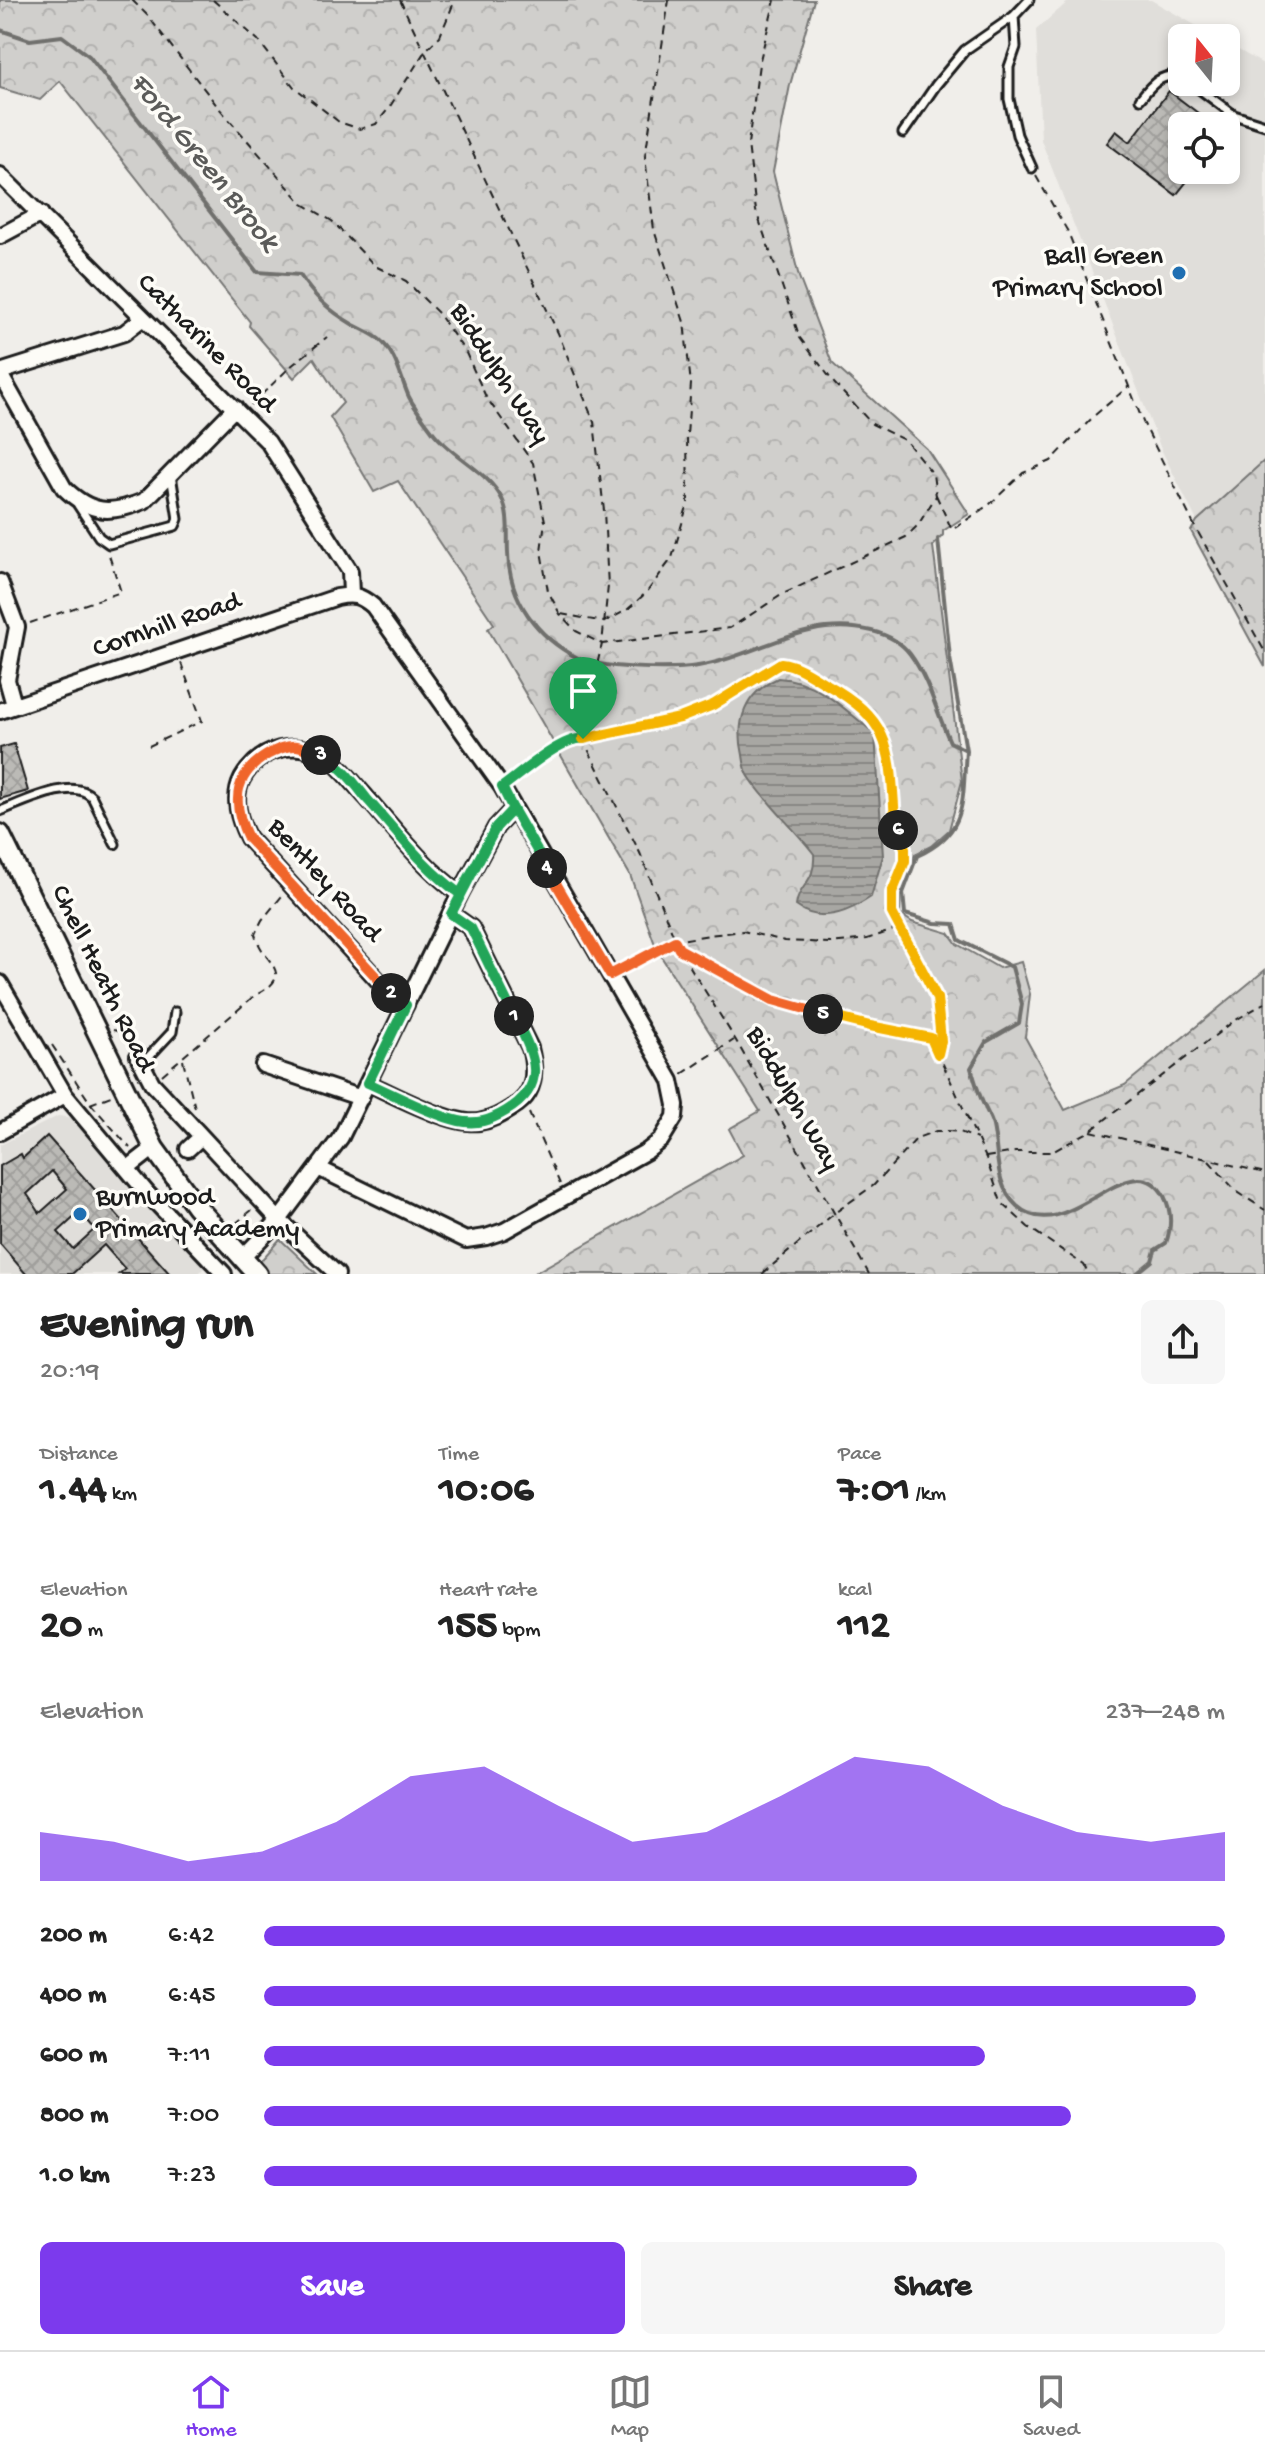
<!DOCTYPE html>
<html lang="en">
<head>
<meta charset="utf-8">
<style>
  :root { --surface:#fff; --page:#f6f6f6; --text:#222; --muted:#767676; --line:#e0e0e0; --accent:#7c3aed }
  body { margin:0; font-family:"Gochi Hand",sans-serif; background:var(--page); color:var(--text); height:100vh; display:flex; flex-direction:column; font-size:30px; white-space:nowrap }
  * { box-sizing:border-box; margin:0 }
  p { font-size:26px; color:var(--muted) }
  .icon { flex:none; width:44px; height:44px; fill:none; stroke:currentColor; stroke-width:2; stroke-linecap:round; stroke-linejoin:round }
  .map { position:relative; height:1274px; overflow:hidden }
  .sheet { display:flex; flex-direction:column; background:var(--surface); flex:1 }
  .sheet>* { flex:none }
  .needle { width:52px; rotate:342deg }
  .fabs { position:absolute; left:1168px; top:24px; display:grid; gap:16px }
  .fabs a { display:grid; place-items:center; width:72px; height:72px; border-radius:12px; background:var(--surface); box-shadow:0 4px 12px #0003; font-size:40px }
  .pin { position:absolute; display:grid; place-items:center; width:68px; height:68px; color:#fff; margin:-82px -34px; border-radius:50% 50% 50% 0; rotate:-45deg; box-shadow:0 0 8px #0007 }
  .pin .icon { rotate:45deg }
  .km { position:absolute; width:40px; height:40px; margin:-20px; border-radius:50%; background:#222; color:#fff; font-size:22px; line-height:40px; text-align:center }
  .round { display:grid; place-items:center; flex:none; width:84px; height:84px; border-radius:12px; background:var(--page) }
  .overview { display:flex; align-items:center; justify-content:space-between; height:136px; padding:0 40px }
  h1 { font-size:44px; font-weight:700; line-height:60px }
  .figures { display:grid; grid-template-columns:repeat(3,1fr); gap:12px; height:136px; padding:8px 40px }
  .figures div { display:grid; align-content:center }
  .figures b { font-size:40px; font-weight:700 }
  .figures small { font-size:22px; font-weight:400 }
  .figures p { font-size:22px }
  .chart { height:224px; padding:16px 40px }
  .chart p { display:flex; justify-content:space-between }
  .chart svg { width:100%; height:144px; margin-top:8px; fill:var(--accent); opacity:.7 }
  .cta { display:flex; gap:16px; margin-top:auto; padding:16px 40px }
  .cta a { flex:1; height:92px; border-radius:12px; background:var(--accent); color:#fff; font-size:32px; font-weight:700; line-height:92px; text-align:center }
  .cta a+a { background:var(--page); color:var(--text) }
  ul { padding:0 40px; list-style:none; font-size:26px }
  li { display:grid; grid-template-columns:128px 96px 1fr; align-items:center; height:60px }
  li i { height:20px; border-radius:10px; background:var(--accent) }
  .dock { display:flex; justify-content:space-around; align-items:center; height:112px; border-top:2px solid var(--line); background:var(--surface); font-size:22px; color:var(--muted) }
  .dock a { display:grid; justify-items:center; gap:4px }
  .dock .selected { color:var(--accent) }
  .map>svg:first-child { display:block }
  .built { fill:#e0deda; fill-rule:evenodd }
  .forest { fill:url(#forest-crowns); stroke:#767674; stroke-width:2 }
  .water { fill:url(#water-rules); stroke:#706f6d; stroke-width:2 }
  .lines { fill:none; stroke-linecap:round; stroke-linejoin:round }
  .stream { stroke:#706f6d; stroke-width:4 }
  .building { fill:url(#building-cross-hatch); stroke:#1c1c1c; stroke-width:2; fill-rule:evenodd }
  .lane-casing { stroke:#1c1c1c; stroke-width:13 }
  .street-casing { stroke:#1c1c1c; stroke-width:20 }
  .secondary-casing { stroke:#1c1c1c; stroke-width:24 }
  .path { stroke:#1c1c1c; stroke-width:2; stroke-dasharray:8 6; stroke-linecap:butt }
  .lane { stroke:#fdfcf7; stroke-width:7 }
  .street { stroke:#fdfcf7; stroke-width:14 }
  .secondary { stroke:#fdfcf7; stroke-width:18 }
  .split-1-casing { stroke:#fff; stroke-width:16 }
  .split-2-casing { stroke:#fff; stroke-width:16 }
  .split-3-casing { stroke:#fff; stroke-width:16 }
  .split-4-casing { stroke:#fff; stroke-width:16 }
  .split-5-casing { stroke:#fff; stroke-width:16 }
  .split-6-casing { stroke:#fff; stroke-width:16 }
  .split-7-casing { stroke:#fff; stroke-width:16 }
  .split-1 { stroke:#22a559; stroke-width:10 }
  .split-2 { stroke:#22a559; stroke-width:10 }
  .split-3 { stroke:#f0652b; stroke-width:10 }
  .split-4 { stroke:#22a559; stroke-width:10 }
  .split-5 { stroke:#f0652b; stroke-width:10 }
  .split-6 { stroke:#f5b400; stroke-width:10 }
  .split-7 { stroke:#f5b400; stroke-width:10 }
  .poi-dot { fill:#1f6fb2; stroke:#fdfcf7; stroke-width:3 }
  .labels { text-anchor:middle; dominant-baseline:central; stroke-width:7; stroke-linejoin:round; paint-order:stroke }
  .poi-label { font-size:28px; fill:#1c1c1c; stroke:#fdfcf7; text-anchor:end }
  .street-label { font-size:28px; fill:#1c1c1c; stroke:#fdfcf7 }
  .water-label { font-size:30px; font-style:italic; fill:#5b5b59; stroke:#fdfcf7 }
</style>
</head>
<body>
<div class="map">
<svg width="1265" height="1274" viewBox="0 0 1265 1274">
  <defs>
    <pattern id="forest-crowns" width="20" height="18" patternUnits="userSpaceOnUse" patternTransform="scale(2)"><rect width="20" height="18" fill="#d0cfcc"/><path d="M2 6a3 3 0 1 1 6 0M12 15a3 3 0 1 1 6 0" fill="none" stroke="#b2b1af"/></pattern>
    <pattern id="water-rules" width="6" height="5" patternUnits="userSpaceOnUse" patternTransform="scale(2)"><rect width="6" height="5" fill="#a8a7a3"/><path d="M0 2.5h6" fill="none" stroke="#888784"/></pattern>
    <pattern id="building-cross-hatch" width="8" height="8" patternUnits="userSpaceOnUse" patternTransform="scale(2)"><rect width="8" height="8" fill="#bbbab6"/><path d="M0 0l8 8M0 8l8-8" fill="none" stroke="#a09f9c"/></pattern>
  </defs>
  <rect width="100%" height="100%" fill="#f0eeea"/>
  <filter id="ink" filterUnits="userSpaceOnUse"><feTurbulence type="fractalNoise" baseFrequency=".0125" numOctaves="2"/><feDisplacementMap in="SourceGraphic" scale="16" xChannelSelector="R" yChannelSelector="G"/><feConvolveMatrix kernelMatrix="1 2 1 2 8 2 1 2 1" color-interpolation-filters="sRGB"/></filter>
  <g filter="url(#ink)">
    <path class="built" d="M1070 0H1151L1218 38H1182V82H1226V43L1265 65V460L1197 521 1161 449 1041 140 1036 30ZM1182 126H1226V170H1182Z
      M58 1116 74 1118 208 1264 198 1274H0V1145Z"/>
    <path class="forest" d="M0 0H814L790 85 773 172 799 277 832 363 927 449 969 514 943 531V535L933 546 962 781 949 830 931 846 915 854 901 890 900 914 912 922 949 933 957 944 999 968 1021 962 1030 994 1025 1037 1065 1110 1125 1085 1265 970V1274H533L743 1155 729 1129 760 1111 657 950 630 875 488 629 494 624 398 481 374 492 330 417 343 403 314 358 294 378 249 326 250 322 60 81 40 100 0 88Z
      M1265 460V667L1191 531 1197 521Z
      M280 1239 317 1274H266L257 1265Z"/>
    <path class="water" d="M778 678C816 679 847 711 875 734L883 856 871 897C849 912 820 924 796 906 798 885 816 883 814 854 794 828 768 805 750 778 745 772 744 762 743 755 735 721 745 693 778 678Z"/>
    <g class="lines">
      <path class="stream" d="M0 30 30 40 62 36 89 56 257 272 300 275C314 297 330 311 352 324 361 329 371 333 379 339 397 354 400 377 409 397 415 409 425 421 433 432 452 457 488 471 502 499 510 515 507 537 508 553 509 600 537 637 578 658 601 669 673 670 698 666 742 659 784 633 826 628 853 625 892 630 910 654 928 678 937 713 950 742L966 750C962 801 969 832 917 856L903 893 905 914 935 923 954 924 959 940 1012 967 1022 1004 1019 1023 986 1042 971 1068C975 1080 978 1092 983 1103 986 1110 991 1118 993 1126 999 1153 994 1185 1017 1206 1067 1251 1131 1138 1164 1196 1172 1211 1172 1226 1166 1243L1155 1250 1152 1261 1136 1274
        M938 539 950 658 966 750"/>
    </g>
    <path class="building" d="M1169 91 1215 126H1182V170H1196L1176 195 1107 143 1116 131 1130 142Z
      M14 744 28 791 0 799V748Z
      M47 1136 170 1274H119L125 1269 104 1245 72 1274H26L0 1244V1166L21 1154 23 1158ZM52 1171 67 1189 40 1213 27 1194ZM80 1212 95 1229 73 1249 58 1232Z"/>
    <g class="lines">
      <defs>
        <path id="lane" d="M1029 0 1014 16 1016 47 1009 67V99L1017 135 1032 168
          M1190 82 1234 115 1265 125
          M1140 99C1152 84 1162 72 1182 77
          M903 133 936 85 965 50 1014 16
          M78 505 99 537 109 544 175 526 178 519 171 475
          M0 811C22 803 74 776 92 797L115 844
          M143 1063 172 1032 175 1012"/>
        <path id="street" d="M0 175 268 442 350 571 351 594
          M0 236 41 214
          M0 372 124 333 143 318
          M0 374 64 488C91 514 110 515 144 501L235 408
          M0 582 17 627 7 680 14 705
          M0 711 337 597C353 594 360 595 373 606L502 787 671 1081 676 1105 675 1117 661 1140 647 1151 504 1231 486 1237 466 1240 318 1168
          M0 983 65 1095 147 1193 224 1274
          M406 1005 386 989 248 838C239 820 232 799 242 779 260 747 295 739 327 757 341 766 354 784 366 797 396 831 424 868 460 894
          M138 1056 152 1083 279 1220 337 1274
          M263 1065 361 1098
          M368 1083C394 1095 452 1126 479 1122 492 1120 502 1114 513 1107 536 1094 536 1071 530 1048L471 928 451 914
          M0 1132 65 1095
          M188 1149 201 1137
          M127 1169 154 1148
          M242 1258 279 1220 341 1137 460 894 496 827 513 809"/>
        <path id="secondary" d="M0 834 154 1148 196 1206 257 1274"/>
      </defs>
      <use href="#lane" class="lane-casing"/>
      <use href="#street" class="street-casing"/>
      <use href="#secondary" class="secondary-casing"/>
      <path class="path" d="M132 0 148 16 218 107 303 204 332 221 375 266 406 281 439 314 466 353 486 397 533 463 545 521 541 551 548 591 560 614 576 631 602 644 588 703 583 739 640 853 679 949 735 1039 869 1274
        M213 0 258 40 294 87 339 122 360 129 376 124 389 108 425 51 440 36 455 0
        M400 0 558 333 594 422 604 511 608 586 602 644 730 628 783 594 906 537 918 525 936 496 933 474 906 441 872 424 834 383 800 338 756 211 748 144 759 64 775 0
        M1036 176 1068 232 1143 422 1194 525 1265 652
        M251 405 290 367 327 337
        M936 495 952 530 990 504 1023 473 1051 461 1095 415 1129 386
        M561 614 604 622 627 610 647 592 672 558 688 503 687 435 691 384 684 322 654 230 645 157 669 0
        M30 623 121 592 108 552
        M149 746 202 721 181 663
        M514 778C532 766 554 743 576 738 610 732 645 729 678 719 716 707 748 684 781 663L793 665 845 695 872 720 883 734 889 751 895 820 905 848V861L892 893V913L937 998 941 1041 938 1054
        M682 951 773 1000 870 1026 931 1038 986 1158 1001 1202 1028 1227 1084 1265 1089 1274
        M622 969 675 941 709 935 743 931 785 941 831 943 867 939 900 928
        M113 1030 122 1032 131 1045
        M52 1045 91 1104 130 1148
        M183 1060 195 1108
        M682 1074 734 1040
        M162 1075 254 996C299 973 263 965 255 934L262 920 282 896
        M90 1104 111 1096
        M529 1113 560 1184
        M1091 1131 1265 1173
        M986 1157 1015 1152H1052L1090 1131 1234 1021 1265 1003
        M1209 1161 1236 1191 1265 1210
        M235 1224 252 1210
        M762 1274 836 1212 874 1185 917 1138 936 1131H948L960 1132 977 1139"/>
      <use href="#lane" class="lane"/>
      <use href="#street" class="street"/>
      <use href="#secondary" class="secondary"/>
    </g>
  </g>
  <g class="lines" filter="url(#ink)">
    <defs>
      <path id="split-1" d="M514 1016 471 928 451 914 496 827 513 809 502 787C519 775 563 736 583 739"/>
      <path id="split-2" d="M391 993 406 1005 368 1083C393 1094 434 1116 459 1121 477 1125 491 1120 506 1111 551 1084 533 1054 514 1016"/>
      <path id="split-3" d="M321 755C314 752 305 747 297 746 286 745 276 750 267 755 232 776 232 805 248 838L391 993"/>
      <path id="split-4" d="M321 755C339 762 355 784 367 799 397 832 424 868 460 894L496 827 513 809 547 868"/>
      <path id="split-5" d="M547 868 610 975 675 941 679 949 773 1000 823 1014"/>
      <path id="split-6" d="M823 1014 870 1026 931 1038 938 1054 941 1041 937 998 892 913V893L905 861V848L898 830"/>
      <path id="split-7" d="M583 739 680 718 713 705 781 663C798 665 811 675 826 684 893 721 890 751 895 820L898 830"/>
    </defs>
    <use href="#split-1" class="split-1-casing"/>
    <use href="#split-2" class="split-2-casing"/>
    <use href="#split-3" class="split-3-casing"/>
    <use href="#split-4" class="split-4-casing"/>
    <use href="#split-5" class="split-5-casing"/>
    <use href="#split-6" class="split-6-casing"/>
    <use href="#split-7" class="split-7-casing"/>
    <use href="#split-1" class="split-1"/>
    <use href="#split-2" class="split-2"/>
    <use href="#split-3" class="split-3"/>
    <use href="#split-4" class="split-4"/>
    <use href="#split-5" class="split-5"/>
    <use href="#split-6" class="split-6"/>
    <use href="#split-7" class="split-7"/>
  </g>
  <g class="poi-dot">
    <circle cx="1179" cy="273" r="8"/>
    <circle cx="80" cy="1214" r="8"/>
  </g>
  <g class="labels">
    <g class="poi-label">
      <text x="1163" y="257">Ball Green<tspan x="1163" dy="32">Primary School</tspan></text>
      <text x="96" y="1198" text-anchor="start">Burnwood<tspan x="96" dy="32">Primary Academy</tspan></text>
    </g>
    <g class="street-label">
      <text transform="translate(206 344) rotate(45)">Catharine Road</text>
      <text transform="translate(499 374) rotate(57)">Biddulph Way</text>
      <text transform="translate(167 626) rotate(-19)">Cornhill Road</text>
      <text transform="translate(324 881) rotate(48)">Bentley Road</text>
      <text transform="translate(102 979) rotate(64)">Chell Heath Road</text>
      <text transform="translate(792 1099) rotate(60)">Biddulph Way</text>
    </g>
    <g class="water-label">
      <text transform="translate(203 163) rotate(51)">Ford Green Brook</text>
    </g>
  </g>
</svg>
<div class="fabs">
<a><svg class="needle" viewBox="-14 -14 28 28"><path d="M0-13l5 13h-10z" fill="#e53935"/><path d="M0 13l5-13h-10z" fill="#767676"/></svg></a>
<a><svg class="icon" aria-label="locate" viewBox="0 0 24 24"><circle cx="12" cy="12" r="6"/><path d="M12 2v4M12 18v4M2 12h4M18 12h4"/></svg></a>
</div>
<div class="pin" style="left:583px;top:739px;background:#1e9e55"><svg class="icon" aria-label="arrive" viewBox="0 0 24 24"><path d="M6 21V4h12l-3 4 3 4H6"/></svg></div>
<b class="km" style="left:514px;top:1016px">1</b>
<b class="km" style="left:391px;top:993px">2</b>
<b class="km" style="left:321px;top:755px">3</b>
<b class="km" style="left:547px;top:868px">4</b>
<b class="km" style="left:823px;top:1014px">5</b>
<b class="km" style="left:898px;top:830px">6</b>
</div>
<section class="sheet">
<div class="overview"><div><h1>Evening run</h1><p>20:19</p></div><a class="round"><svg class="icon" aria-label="share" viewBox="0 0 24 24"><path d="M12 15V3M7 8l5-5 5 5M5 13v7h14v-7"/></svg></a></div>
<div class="figures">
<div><p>Distance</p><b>1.44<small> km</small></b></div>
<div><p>Time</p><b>10:06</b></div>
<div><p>Pace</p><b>7:01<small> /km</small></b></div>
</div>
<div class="figures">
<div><p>Elevation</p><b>20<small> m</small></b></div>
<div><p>Heart rate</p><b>155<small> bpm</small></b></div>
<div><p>kcal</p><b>112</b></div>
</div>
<div class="chart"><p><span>Elevation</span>237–248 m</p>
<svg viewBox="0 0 160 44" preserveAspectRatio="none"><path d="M0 44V29L10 32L20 38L30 35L40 26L50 12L60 9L70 21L80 32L90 29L100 18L110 6L120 9L130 21L140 29L150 32L160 29V44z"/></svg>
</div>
<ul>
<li><b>200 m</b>6:42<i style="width:100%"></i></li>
<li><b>400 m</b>6:45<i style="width:97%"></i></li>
<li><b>600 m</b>7:11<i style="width:75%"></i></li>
<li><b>800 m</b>7:00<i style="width:84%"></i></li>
<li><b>1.0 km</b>7:23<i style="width:68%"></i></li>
</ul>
<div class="cta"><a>Save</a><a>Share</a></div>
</section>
<nav class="dock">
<a class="selected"><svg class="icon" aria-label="home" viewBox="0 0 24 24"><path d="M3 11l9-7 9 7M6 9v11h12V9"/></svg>Home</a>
<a><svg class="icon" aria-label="map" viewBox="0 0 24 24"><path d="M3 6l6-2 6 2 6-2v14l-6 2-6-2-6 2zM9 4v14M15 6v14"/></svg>Map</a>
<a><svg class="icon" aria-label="saved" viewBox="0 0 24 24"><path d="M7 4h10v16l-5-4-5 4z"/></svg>Saved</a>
</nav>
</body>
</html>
